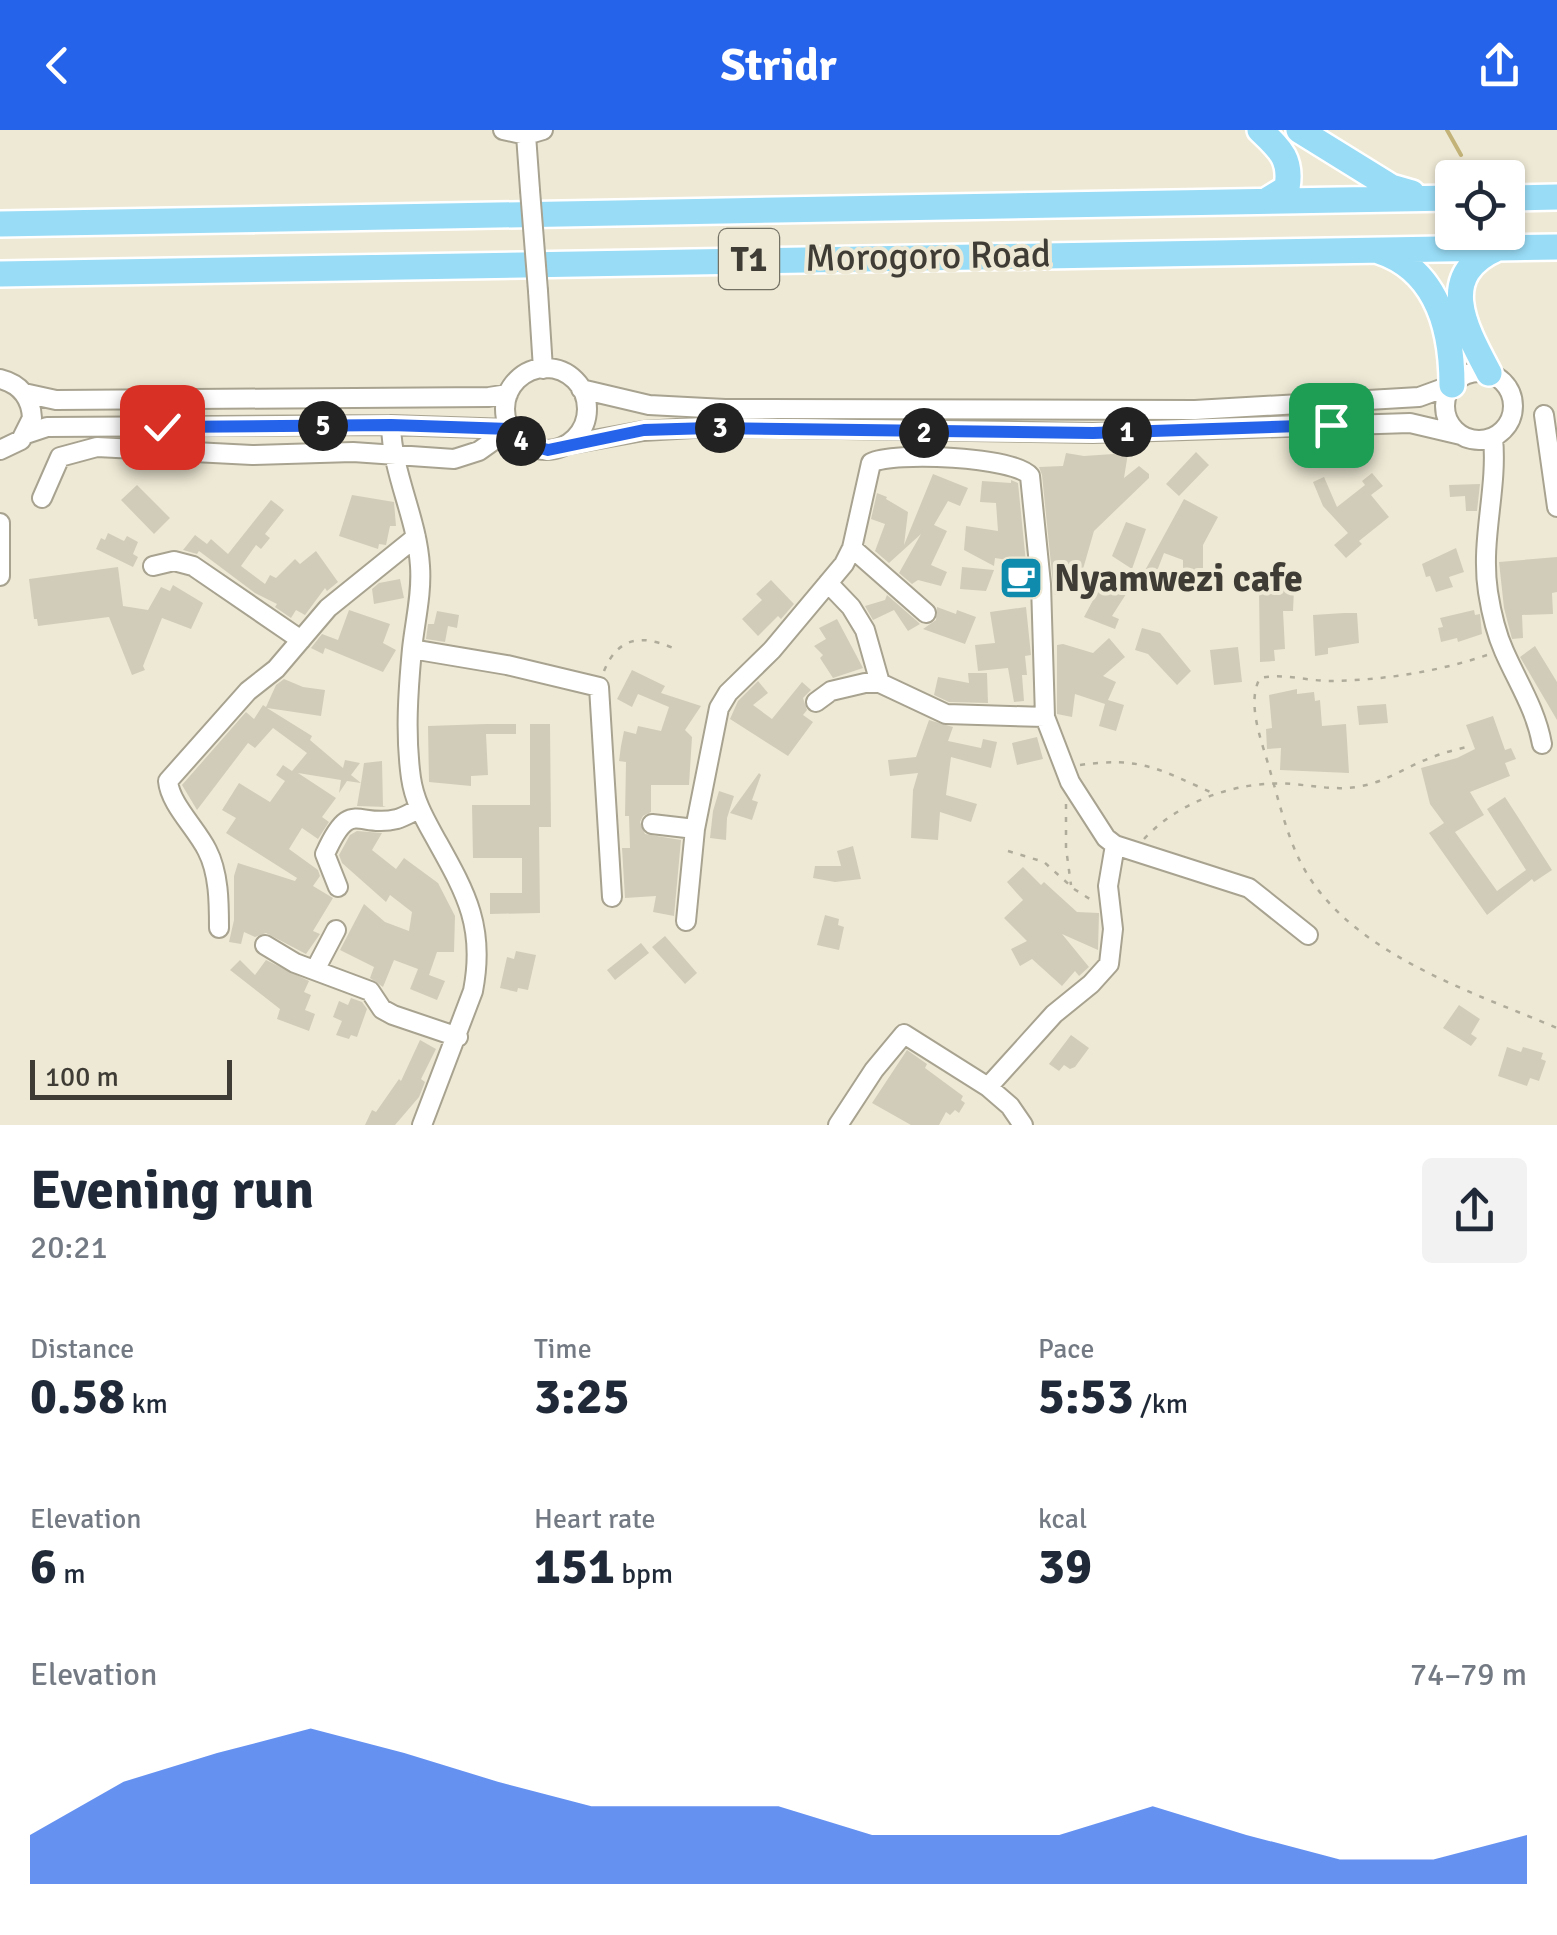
<!DOCTYPE html>
<html lang="en">
<head>
<meta charset="utf-8">
<style>
  :root { --surface:#fff; --page:#f2f2f3; --text:#1f2937; --muted:#747a83; --accent:#2563eb }
  body { margin:0; font-family:Signika,sans-serif; background:var(--page); color:var(--text); height:100vh; display:flex; flex-direction:column; font-size:38px; white-space:nowrap }
  * { box-sizing:border-box; margin:0 }
  p { font-size:32px; color:var(--muted) }
  .icon { flex:none; width:55px; height:55px; fill:none; stroke:currentColor; stroke-width:2; stroke-linecap:round; stroke-linejoin:round }
  .map { position:relative; height:995px; overflow:hidden }
  .sheet { display:flex; flex-direction:column; background:var(--surface); flex:1 }
  .sheet>* { flex:none }
  .controls { position:absolute; left:1435px; top:30px; display:grid; gap:20px }
  .controls a { display:grid; place-items:center; width:90px; height:90px; border-radius:10px; background:var(--surface); box-shadow:0 2px 8px #0004; font-size:50px }
  .scale { position:absolute; left:30px; bottom:25px; width:202px; box-sizing:border-box; padding-left:10px; border:5px solid #3e3c34; border-top:0; font-size:28px; line-height:35px; white-space:nowrap; color:#3e3c34; -webkit-text-stroke:8px #eee9d5; paint-order:stroke }
  .pin { position:absolute; display:grid; place-items:center; width:85px; height:85px; color:#fff; margin:-42px; border-radius:20px; box-shadow:0 5px 15px #0006 }
  .km { position:absolute; width:50px; height:50px; margin:-25px; border-radius:50%; background:#222; color:#fff; font-size:28px; line-height:50px; text-align:center }
  .round { display:grid; place-items:center; flex:none; width:105px; height:105px; border-radius:10px; background:var(--page) }
  .summary { display:flex; align-items:center; justify-content:space-between; height:170px; padding:0 30px }
  h1 { font-size:55px; font-weight:700; line-height:75px }
  .stats { display:grid; grid-template-columns:repeat(3,1fr); gap:15px; height:170px; padding:10px 30px }
  .stats div { display:grid; align-content:center }
  .stats b { font-size:50px; font-weight:700 }
  .stats small { font-size:28px; font-weight:400 }
  .stats p { font-size:28px }
  .chart { height:280px; padding:20px 30px }
  .chart p { display:flex; justify-content:space-between }
  .chart svg { width:100%; height:180px; margin-top:10px; fill:var(--accent); opacity:.7 }
  header { display:flex; justify-content:space-between; align-items:center; height:130px; padding:0 30px; background:var(--accent); color:#fff; font-size:45px; font-weight:700 }
  .map>svg:first-child { display:block }
  .lines { fill:none; stroke-linecap:round; stroke-linejoin:round }
  .stream { stroke:#c3b378; stroke-width:4 }
  .building { fill:#d1ccb9 }
  .minor-casing { stroke:#a8a390; stroke-width:22 }
  .highway-casing { stroke:#fff; stroke-width:30 }
  .path { stroke:#b0ac9c; stroke-width:2.5; stroke-dasharray:5 8; stroke-linecap:butt }
  .minor { stroke:#fff; stroke-width:18 }
  .highway { stroke:#98dcf6; stroke-width:25 }
  .minor-bridge-casing { stroke:#a8a390; stroke-width:22; stroke-linecap:butt }
  .minor-bridge { stroke:#fff; stroke-width:18 }
  .route-casing { stroke:#fff; stroke-width:20 }
  .route { stroke:#2563eb; stroke-width:12 }
  .labels { text-anchor:middle; dominant-baseline:central; stroke-width:8; stroke-linejoin:round; paint-order:stroke }
  .shield { fill:#eee9d5; stroke:#737064; stroke-width:2.5 }
  .shield-label { font-size:35px; font-weight:bold; fill:#3e3c34 }
  .street-label { font-size:38px; fill:#3e3c34; stroke:#eee9d5 }
  .poi-label { font-size:38px; font-weight:bold; fill:#3e3c34; stroke:#eee9d5; text-anchor:start }
</style>
</head>
<body>
<header><svg class="icon" aria-label="back" viewBox="0 0 24 24"><path d="M15 5l-7 7 7 7"/></svg>Stridr<svg class="icon" aria-label="share" viewBox="0 0 24 24"><path d="M12 15V3M7 8l5-5 5 5M5 13v7h14v-7"/></svg></header>
<div class="map">
<svg width="1557" height="995" viewBox="0 0 1557 995">
  <rect width="100%" height="100%" fill="#eee9d5"/>
  <g class="lines">
    <path class="stream" d="M1447 0 1461 25"/>
  </g>
  <path class="building" d="M1196 322 1209 335 1179 366 1166 354Z
    M1066 323 1084 326 1128 323 1124 348 1139 336 1149 344V348L1094 401 1083 439 1055 434 1058 465 1054 464 1042 345 1039 337 1063 336Z
    M1372 343 1383 356 1371 365 1389 387 1359 411 1362 414 1346 428 1334 415 1348 403 1323 376 1313 352 1324 347 1337 377 1365 355 1362 351Z
    M933 344 968 358 960 376 948 371 934 395 947 401 931 435 947 442 941 456 918 450 912 454 899 443 921 404 889 433 875 421 885 394 871 389 877 363 887 367 886 369 908 382 904 415Z
    M1011 350 1018 353 1026 433 995 428 994 436 964 420 966 396 998 401 996 373 980 372 982 351 1011 353Z
    M1480 354 1477 381H1466L1465 366 1450 367 1449 355Z
    M137 355 170 388 154 404 121 370Z
    M352 365 394 372 396 396H390L386 415 379 414 378 419 339 406Z
    M1184 369 1218 387 1203 415V441H1183V430L1164 423 1157 441H1153L1171 461 1168 465 1142 446Z
    M271 370 284 380 265 404 270 408 261 419 256 415 241 436 265 454 270 445 276 448 295 429 300 434 316 421 338 452 327 461 325 458 305 485 296 480 291 488 275 477 277 474 255 463 199 421 197 424 183 420 195 405 207 414 211 409 228 424Z
    M1126 392 1146 399 1132 439 1112 426Z
    M108 403 124 411 127 406 138 412 133 424 138 427 133 437 96 419 101 408 105 410Z
    M1456 418 1464 442 1449 447 1453 457 1436 462 1430 446 1426 447 1422 434Z
    M1557 427V462L1552 463 1553 484 1522 485 1523 508 1512 509 1504 478 1499 432Z
    M118 437 123 476 148 480 161 457 170 461 173 455 203 473 191 499 162 488 143 536 145 540 132 545 109 487 38 496 37 489H34L29 449Z
    M962 437 994 440 986 461 960 459Z
    M400 449 404 468 374 474 372 459 379 453Z
    M771 450 794 474 781 489 778 486 758 506 742 489 762 470 756 464Z
    M1270 453 1287 454 1286 458 1294 459 1293 481H1283L1285 519 1274 520 1275 531 1260 532 1259 460H1270Z
    M1118 455 1128 461 1112 486 1119 489 1115 499 1084 487 1100 457 1113 463Z
    M887 465 918 492 920 494 908 501 894 480 873 490 865 476 885 470Z
    M937 477 956 484 957 480 976 487 965 514 923 499 936 490Z
    M1026 477 1031 525 1025 526 1027 545H1022L1024 571 1014 572 1008 538 978 541 975 515 995 513 990 482Z
    M349 480 390 494 383 513 396 520 383 542 325 518 323 524 311 518 322 504 338 510Z
    M1474 480 1475 485 1480 484 1482 504 1458 512 1457 508 1441 512 1438 498 1443 497 1440 488Z
    M437 481 459 485 457 498 448 496 445 512 426 509 428 494H434Z
    M1344 483H1357L1359 513 1328 518V524L1315 526 1313 485Z
    M837 489 863 538 833 548 820 528 823 525 814 516 826 509 819 498Z
    M1142 498 1160 503 1191 541 1177 555 1148 524 1135 520Z
    M1109 508 1125 527 1103 546 1116 552 1108 570 1124 575 1116 601 1099 596 1105 574 1075 564 1072 587 1057 584V515L1063 514 1093 523Z
    M1535 516 1557 552V590L1520 527Z
    M1238 517 1242 552 1214 555 1210 520Z
    M632 540 665 556 661 563 701 576 685 600 692 607 689 655H651V682L643 686 640 692 645 704 681 710 674 786 653 782 656 766 625 768 622 718H630L629 686H625L626 632 619 631 621 616 624 601 636 604 638 596 661 601 669 577 638 564 632 577 617 569Z
    M968 543H987L988 573 949 572 934 565 938 547 969 553Z
    M284 549 303 557 325 560 321 586 267 578 312 606 310 610 343 638 345 630 360 633 351 645 361 653 364 633 382 631 383 676 386 677 357 676 361 653 347 651 339 663 341 650 298 643 336 668 322 687 329 692 318 709 302 698 289 719 318 740 320 746 313 756 333 768 313 801 320 804 306 824 266 803 255 807 244 802 241 814 229 812 234 790V746L238 733 295 751 297 748 226 703 236 688 222 680 239 653 270 672 285 651 276 645 283 635 292 641 307 623 273 598 255 618 248 613 197 680 182 655 246 582 254 589 263 575 266 577 276 555Z
    M758 551 768 563 753 575 772 589 802 552 811 560 803 568 807 580 803 585 813 592 788 626 730 589 738 571Z
    M1297 559V564L1314 562 1315 571 1320 570 1322 596 1346 594 1349 643 1280 640 1281 618 1267 619 1266 599 1272 598 1269 565Z
    M1386 574 1388 593 1359 595 1357 576Z
    M1493 586 1505 620 1511 618 1516 629 1505 633 1510 646 1470 662 1484 685 1455 702 1497 761 1526 740 1487 679 1505 667 1552 740 1534 752 1532 749 1487 785 1429 703 1444 693 1430 674 1421 638 1457 628 1475 619 1466 595Z
    M929 590 953 597 948 611 981 618 983 609 997 612 991 638 951 627 946 665 977 674 971 692 940 682 938 710 911 708 913 660 918 643 890 646 888 630 916 627Z
    M486 594H516V604H486L488 645 471 646V656L429 652 428 596Z
    M530 594H550L551 697H539L540 783 490 784V763H522V728H473L472 675H530Z
    M1037 607 1043 629 1017 635 1012 613Z
    M759 643 761 645 752 670 758 672 752 690 730 683Z
    M719 661 734 666 727 688 726 710 710 708 713 681Z
    M357 701 382 703 372 720 396 739 404 728 438 753 455 786 454 822H437L429 845 445 851 437 870 410 859 418 839 394 830 383 857 370 848 374 837 340 820 364 774 385 792 409 801 412 782 390 765 386 772 342 733 339 725 350 705Z
    M853 716 861 749 835 752 813 748 815 736H841L837 721Z
    M1023 737 1041 755 1044 752 1077 782 1099 783 1098 820 1062 804 1089 837 1079 846 1075 841 1062 856 1032 829 1020 836 1011 819 1027 811 1004 788 1023 770 1007 752Z
    M825 785 839 789 838 795 844 797 839 820 817 815Z
    M665 806 697 843 685 854 652 817Z
    M641 813 649 823 615 850 607 840Z
    M516 821 536 825 528 860 518 858 517 862 500 858 507 827 514 829Z
    M240 830 255 845 266 830 309 851 304 862 311 865 305 880 315 884 309 901 277 889 280 879 230 840Z
    M351 868 362 872 367 879 357 907 351 905 349 909 336 905 342 891 333 887 339 871 348 875Z
    M1459 875 1480 889 1471 904 1477 908 1471 916 1443 898Z
    M1071 905 1089 918 1075 937 1070 939 1064 935 1059 941 1049 934Z
    M420 910 436 919 421 949 425 952 419 967 395 995H365L372 980 376 982 399 949 401 951Z
    M1507 917 1521 922 1523 917 1543 923 1541 929 1546 931 1539 951 1530 948 1527 956 1498 946Z
    M907 920 927 934 925 938 963 966 961 970 965 973 959 983 955 980 950 985 946 982 939 995H911L872 973Z"/>
  <g class="lines">
    <defs>
      <path id="minor" d="M503 0 526 5 543 0
        M526 5 530 60
        M538 161 543 239
        M505 279a41 41 0 1 1 82 0a41 41 0 1 1-82 0Z
        M1445 276a34 34 0 1 1 68 0a34 34 0 1 1-68 0Z
        M0 249C20 254 31 267 32 288L21 310 0 320
        M581 259 649 275 725 279 1195 280 1419 267 1452 255
        M24 263 56 270 489 267 508 264
        M1544 285 1557 377
        M391 295C392 344 417 387 420 436 422 464 415 491 412 519 408 562 405 605 411 648 414 669 423 686 433 704 464 760 486 794 473 861L422 995
        M26 304 47 297 391 295 510 299
        M1493 308C1498 359 1480 410 1488 462 1491 481 1496 503 1504 521 1518 553 1536 580 1542 614
        M566 315 643 301 710 297 1093 303 1410 293 1461 305
        M42 368 60 327 97 317 252 325 353 322 454 329 479 321 510 299
        M0 393V446
        M852 418 926 483
        M153 436 174 431 193 436 301 510
        M828 453 851 477 865 500 880 553
        M412 519 507 535 599 557 612 767
        M816 572 831 561 865 553H880L946 584 1045 587
        M652 694 695 699
        M1115 715 1249 758 1308 805
        M338 757 325 724C351 666 357 699 397 689 404 687 412 682 419 679
        M686 791 695 699 719 578 728 563 772 520 844 434 852 418 871 333C893 321 1015 327 1030 346L1041 454 1045 587 1070 652 1106 708 1115 715 1108 756 1113 799 1109 834 1091 854 1054 884 988 957
        M219 798C219 773 219 743 207 720 196 698 170 674 168 651L248 561 276 539 328 478 416 407
        M265 815 295 833 370 861 382 879 393 885 458 907
        M315 840 336 800
        M838 995 874 940 904 904 988 957 1010 976 1023 995"/>
      <path id="highway" d="M1260 0C1280 19 1292 29 1287 58L1269 69
        M1299 0 1391 57 1412 63
        M1508 68 1557 67
        M0 94 1452 68
        M1379 121C1437 140 1452 199 1452 255
        M0 144 1557 117
        M1489 243C1465 198 1435 145 1498 118"/>
    </defs>
    <use href="#minor" class="minor-casing"/>
    <use href="#highway" class="highway-casing"/>
    <path class="path" d="M1487 525C1437 542 1383 550 1331 551 1307 551 1283 543 1260 548 1246 573 1262 612 1269 637 1278 668 1286 703 1300 731 1345 822 1470 861 1557 898
      M604 541C618 507 641 504 673 518
      M1080 635C1142 626 1160 640 1215 664
      M1066 674V718L1071 755
      M1144 709C1180 670 1240 650 1292 654 1316 656 1338 661 1362 656 1388 651 1409 635 1433 627 1445 622 1458 619 1471 616
      M1008 721 1044 732 1074 759 1093 771"/>
    <use href="#minor" class="minor"/>
    <use href="#highway" class="highway"/>
    <defs>
      <path id="minor-bridge" d="M530 60 538 161"/>
    </defs>
    <use href="#minor-bridge" class="minor-bridge-casing"/>
    <use href="#minor-bridge" class="minor-bridge"/>
  </g>
  <g class="lines">
    <defs>
      <path id="route" d="M162 297 391 295 510 299 522 313 548 320 644 300 710 298 1093 303 1331 295"/>
    </defs>
    <use href="#route" class="route-casing"/>
    <use href="#route" class="route"/>
  </g>
  <defs>
    <symbol id="cafe-square" viewBox="-11 -11 22 22"><rect x="-9" y="-9" width="18" height="18" rx="4" fill="#0f8bad" stroke="#eee9d5"/><path d="M-5.5-4.5H6V0H3Q3 3.5 0 3.5H-2.5Q-5.5 3.5-5.5 0ZM3-3.2v2h1.7v-2ZM-6 4.5H4V6H-6Z" fill="#fff"/></symbol>
  </defs>
  <g fill-rule="evenodd">
    <use href="#cafe-square" x="996" y="423" width="50" height="50"/>
  </g>
  <g class="labels">
    <rect class="shield" x="719" y="99" width="60" height="60" rx="8"/>
    <g class="shield-label">
      <text x="749" y="129">T1</text>
    </g>
    <g class="street-label">
      <text transform="translate(928 126) rotate(-1)">Morogoro Road</text>
    </g>
    <g class="poi-label">
      <text x="1054" y="448">Nyamwezi cafe</text>
    </g>
  </g>
</svg>
<div class="controls">
<a><svg class="icon" aria-label="locate" viewBox="0 0 24 24"><circle cx="12" cy="12" r="6"/><path d="M12 2v4M12 18v4M2 12h4M18 12h4"/></svg></a>
</div>
<div class="scale">100 m</div>
<div class="pin" style="left:1331px;top:295px;background:#1e9e55"><svg class="icon" aria-label="arrive" viewBox="0 0 24 24"><path d="M6 21V4h12l-3 4 3 4H6"/></svg></div>
<div class="pin" style="left:162px;top:297px;background:#d93025"><svg class="icon" aria-label="check" viewBox="0 0 24 24"><path d="M5 12l5 5 9-10"/></svg></div>
<b class="km" style="left:1127px;top:302px">1</b>
<b class="km" style="left:924px;top:303px">2</b>
<b class="km" style="left:720px;top:298px">3</b>
<b class="km" style="left:521px;top:311px">4</b>
<b class="km" style="left:323px;top:296px">5</b>
</div>
<section class="sheet">
<div class="summary"><div><h1>Evening run</h1><p>20:21</p></div><a class="round"><svg class="icon" aria-label="share" viewBox="0 0 24 24"><path d="M12 15V3M7 8l5-5 5 5M5 13v7h14v-7"/></svg></a></div>
<div class="stats">
<div><p>Distance</p><b>0.58<small> km</small></b></div>
<div><p>Time</p><b>3:25</b></div>
<div><p>Pace</p><b>5:53<small> /km</small></b></div>
</div>
<div class="stats">
<div><p>Elevation</p><b>6<small> m</small></b></div>
<div><p>Heart rate</p><b>151<small> bpm</small></b></div>
<div><p>kcal</p><b>39</b></div>
</div>
<div class="chart"><p><span>Elevation</span>74–79 m</p>
<svg viewBox="0 0 160 44" preserveAspectRatio="none"><path d="M0 44V32L10 19L20 12L30 6L40 12L50 19L60 25L70 25L80 25L90 32L100 32L110 32L120 25L130 32L140 38L150 38L160 32V44z"/></svg>
</div>
</section>
</body>
</html>
